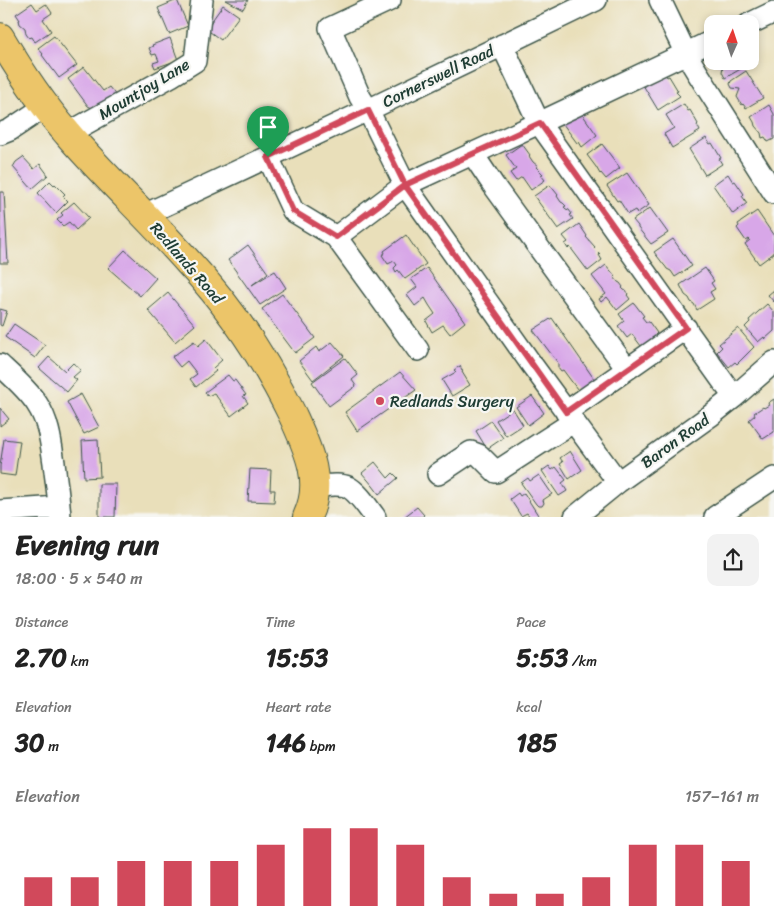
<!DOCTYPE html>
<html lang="en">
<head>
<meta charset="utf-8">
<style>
  :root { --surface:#fff; --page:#f2f2f2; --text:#222; --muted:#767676; --accent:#d1495b }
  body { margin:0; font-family:Sriracha,sans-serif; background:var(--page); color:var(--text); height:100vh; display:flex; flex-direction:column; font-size:19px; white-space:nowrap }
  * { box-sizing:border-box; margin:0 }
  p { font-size:16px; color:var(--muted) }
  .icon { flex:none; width:28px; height:28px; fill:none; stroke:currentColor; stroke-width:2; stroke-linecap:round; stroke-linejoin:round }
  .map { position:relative; height:517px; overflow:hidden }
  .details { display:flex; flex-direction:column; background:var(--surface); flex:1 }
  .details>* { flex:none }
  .needle { width:32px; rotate:3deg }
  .buttons { position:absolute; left:704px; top:15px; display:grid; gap:10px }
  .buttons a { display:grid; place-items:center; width:55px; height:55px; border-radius:10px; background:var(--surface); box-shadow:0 2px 8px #0003; font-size:25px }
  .pin { position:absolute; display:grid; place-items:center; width:42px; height:42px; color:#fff; margin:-51px -21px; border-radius:50% 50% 50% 0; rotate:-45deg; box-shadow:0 0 5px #0007 }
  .pin .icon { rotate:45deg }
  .round { display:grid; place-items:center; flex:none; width:52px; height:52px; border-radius:10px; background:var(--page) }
  .headline { display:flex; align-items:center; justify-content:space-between; height:85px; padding:0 15px }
  h1 { font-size:28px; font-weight:700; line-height:38px }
  .stats { display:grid; grid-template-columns:repeat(3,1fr); gap:8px; height:85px; padding:5px 15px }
  .stats div { display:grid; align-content:center }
  .stats b { font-size:25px; font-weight:700 }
  .stats small { font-size:14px; font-weight:400 }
  .stats p { font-size:14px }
  .chart { height:140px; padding:10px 15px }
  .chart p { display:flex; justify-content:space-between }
  .chart svg { width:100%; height:90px; margin-top:5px; stroke:var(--accent); stroke-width:6 }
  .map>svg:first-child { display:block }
  .building { fill:#d8a7e8 }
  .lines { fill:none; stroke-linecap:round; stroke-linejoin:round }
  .minor-casing { stroke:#3d5548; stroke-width:24 }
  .major-casing { stroke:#3d5548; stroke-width:30 }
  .minor { stroke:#fff; stroke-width:21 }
  .major { stroke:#ecc569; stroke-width:28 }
  .route-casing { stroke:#fff; stroke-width:10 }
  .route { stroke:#d1495b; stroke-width:6 }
  .poi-dot { fill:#d1495b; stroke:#f6f6f2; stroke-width:2 }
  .labels { text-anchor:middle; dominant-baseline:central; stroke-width:4.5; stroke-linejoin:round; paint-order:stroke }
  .street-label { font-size:16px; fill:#1f3d34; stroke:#f6f6f2 }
  .poi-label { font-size:16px; fill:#1f3d34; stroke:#f6f6f2; text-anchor:start }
</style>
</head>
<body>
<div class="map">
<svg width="774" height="517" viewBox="0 0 774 517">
  <rect width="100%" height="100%" fill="#f6f6f2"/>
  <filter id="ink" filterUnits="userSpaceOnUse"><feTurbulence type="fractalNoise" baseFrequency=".02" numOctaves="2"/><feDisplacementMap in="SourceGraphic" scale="10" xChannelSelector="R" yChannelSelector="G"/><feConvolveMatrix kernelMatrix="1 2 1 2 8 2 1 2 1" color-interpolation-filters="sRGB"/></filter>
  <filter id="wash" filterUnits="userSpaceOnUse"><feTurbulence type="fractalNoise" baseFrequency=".0096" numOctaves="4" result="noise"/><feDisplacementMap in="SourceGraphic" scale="20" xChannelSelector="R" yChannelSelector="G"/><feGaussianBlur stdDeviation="1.12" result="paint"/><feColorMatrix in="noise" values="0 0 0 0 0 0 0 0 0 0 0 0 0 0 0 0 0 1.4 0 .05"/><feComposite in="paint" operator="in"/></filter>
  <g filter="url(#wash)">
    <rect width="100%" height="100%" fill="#e9dfba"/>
    <g id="blocks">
      <path class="building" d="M177 0 188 26 169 34 158 8Z
        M226 0H248L243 9Z
        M32 3 37 10 46 4 52 13 43 19 51 31 35 42 32 37 29 38 26 34 25 28 20 24 19 20H20L16 14Z
        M223 5 239 16 221 40 206 29Z
        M54 36 77 65 59 78 42 55 43 54 38 48Z
        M170 38 178 60 155 68 153 63 159 61 156 54 152 55 149 48 153 46 152 45Z
        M715 61H741L744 67 725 78 722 72 723 66 717 64Z
        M84 67 103 91 109 87 117 97 92 108 88 106 68 79Z
        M663 70 667 77 669 76 678 91 676 92 680 96 658 110 643 85Z
        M746 71 763 98 746 108 743 104 742 105 737 97 740 89 732 88 730 84 731 81Z
        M684 104 688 111 690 110 698 124 697 125 700 131 672 148 664 134 674 128 666 115Z
        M769 105 774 114V139L768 142 765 137 762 138 761 133 755 126 754 122 751 117Z
        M580 111 597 135 582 147 579 142 577 143 563 124Z
        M706 138 710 144 712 143 721 158 719 159 722 164 705 175 689 149Z
        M522 144 530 155 529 156 533 162 538 166 536 167 543 174 541 175 545 180 531 190 522 177 516 181 510 173 516 169 506 155Z
        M602 144 620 168 606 179 601 173 600 174 596 167 587 155Z
        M23 157 34 169 40 164 48 175 32 189 13 167 16 162Z
        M627 173 649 205 637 213 635 210 628 214 619 200 617 201 607 186Z
        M728 174 733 182 735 181 744 194 742 196 747 203 733 214 713 185Z
        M50 181 54 185 55 184 65 194 63 196 68 201 56 213 38 193Z
        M550 185 558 195 557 196 561 202 563 203 566 206 564 207 566 209 569 210 572 214 570 215 573 219 558 229 534 196Z
        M0 192H4L8 263H0Z
        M74 202 89 218 76 230 69 222 63 226 57 220 63 215 61 213Z
        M650 208 668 233 651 244 638 228V226L633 220Z
        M757 211 774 236V253L759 264 745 244 750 240 749 239 746 241 737 228 739 226 738 224Z
        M579 224 587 236 586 237 595 247 594 248 600 254 599 255 602 260 588 271 570 247 568 249 565 244 568 242 563 236Z
        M406 235 426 264 405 279 398 270 396 272 394 268 397 265 394 261 388 264 382 255 385 253 384 251Z
        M673 239 692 266 675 277 671 271 667 269 665 266 664 265 654 252Z
        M248 245 268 273 252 285 275 271 286 288 260 305 228 260Z
        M125 250 156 278 140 296 108 268Z
        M606 265 615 276 614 277 618 282 620 283 623 287 622 288 624 290 626 291 628 294 627 295 630 299 617 310 607 297 601 302 599 299 606 294 592 276Z
        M427 268 465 322 450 334 443 325 432 332 426 321 435 314 429 305 425 298 415 306 407 295 417 287 411 279Z
        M705 268 714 281 711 283 715 289 710 292 714 299 697 310 694 304 691 302 689 298 685 295 680 285Z
        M774 290V302L768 295Z
        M168 293 195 325 175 342 148 310Z
        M282 294 315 338 295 353 262 309Z
        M634 303 644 316 642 317 646 322H649L657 333 655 335 659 340 644 350 632 334 627 338 618 326 624 321 619 314Z
        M767 304 774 312V331L765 339 764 337 758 342 745 327 750 322 749 320Z
        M0 309 7 311 2 326 0 325Z
        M552 318 599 386 583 397 563 370 561 371 558 367V363L533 330Z
        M14 324 45 345 35 358 5 337Z
        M738 328 754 347 737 364 735 362 729 367 717 352 722 347 719 344Z
        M206 339 222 360 213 368 216 371 196 387 190 379 197 374 187 361 180 367 172 357 194 341 198 346Z
        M332 342 344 356 313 380 299 361 316 347 319 352Z
        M49 357 65 371 73 363 81 370 73 377 77 380 67 392 39 368Z
        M345 358 358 375 352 380 356 386 329 406 312 382Z
        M460 366 463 372H462L470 385 452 396 442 380 456 372 454 370Z
        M400 372 416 390 357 431 345 412Z
        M228 375 233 381 235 380 246 395 243 396 248 403 231 416 214 393 208 396 205 392Z
        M81 394 99 427 84 434 67 402Z
        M532 396 544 413 528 425 516 407Z
        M774 399V432L763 439 749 420 755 415 754 413 763 407 764 408 769 405 768 403Z
        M0 408 9 419 0 426Z
        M513 409 523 425 506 436 496 420Z
        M491 421 503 438 487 449 476 431Z
        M4 439 20 441 15 476 0 474V466Z
        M98 440 100 477 84 478 82 441Z
        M570 451 582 470 569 479 560 464 563 462 560 458Z
        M375 462 388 478 393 473 398 478 379 494 373 486 362 473Z
        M549 466 552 470 556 467 566 480 562 483 567 491 559 496 542 471Z
        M250 469 271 470 270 490H275L274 502 248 501Z
        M539 475 552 494 543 500 544 503 542 506H538L536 504 521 483 528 478 530 481Z
        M99 484H116L115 517H99Z
        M518 493 520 496 524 493 538 515V517H530L527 513 521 516 510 499Z
        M417 507 424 515 422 517H404Z"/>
    </g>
  </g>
  <g filter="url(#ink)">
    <use href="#blocks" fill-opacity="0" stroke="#3d5548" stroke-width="1"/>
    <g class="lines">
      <defs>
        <path id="minor" d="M390 0 330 28 360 97 368 110 405 185 532 365 618 482
          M660 0 686 54 697 72 774 193
          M749 24 774 12
          M502 45 539 123 734 397
          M0 134 10 130 46 106
          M67 134 171 76 195 61 202 0
          M472 153 494 186 627 369
          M268 157 293 211 336 237 418 350
          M144 215 368 110 596 0
          M336 237 405 185 539 123 712 41
          M0 365C13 377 28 390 37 404 49 422 51 443 54 463 56 481 59 499 60 517
          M566 412 686 328
          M438 474 471 452 479 455 496 472 573 422
          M315 486C325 486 339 483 348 487 358 492 368 508 375 517
          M0 511 59 507
          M575 517 618 482 710 416 734 397 774 362
          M715 517 774 478"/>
        <path id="major" d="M0 37C20 71 42 104 67 133 76 144 86 154 95 164 126 197 159 229 189 263 231 308 266 361 293 416 308 449 324 482 307 517"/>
      </defs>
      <use href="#minor" class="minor-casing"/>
      <use href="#major" class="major-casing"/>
      <use href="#minor" class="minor"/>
      <use href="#major" class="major"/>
    </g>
  </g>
  <g class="lines" filter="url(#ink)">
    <defs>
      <path id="route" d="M268 157 368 110 405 185 566 412 686 328 540 123 405 185 336 237 293 211 268 157"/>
    </defs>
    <use href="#route" class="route-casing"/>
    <use href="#route" class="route"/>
  </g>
  <circle class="poi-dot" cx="380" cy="401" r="5"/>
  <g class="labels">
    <g class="street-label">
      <text transform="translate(438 76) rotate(-26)">Cornerswell Road</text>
      <text transform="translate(144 89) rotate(-31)">Mountjoy Lane</text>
      <text transform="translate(187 263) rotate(49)">Redlands Road</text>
      <text transform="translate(675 441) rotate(-36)">Baron Road</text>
    </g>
    <g class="poi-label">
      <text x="390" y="401">Redlands Surgery</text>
    </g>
  </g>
</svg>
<div class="buttons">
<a><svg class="needle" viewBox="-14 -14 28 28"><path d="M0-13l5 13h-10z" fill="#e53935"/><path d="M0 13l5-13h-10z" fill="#767676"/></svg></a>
</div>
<div class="pin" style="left:268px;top:157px;background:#1e9e55"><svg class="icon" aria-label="arrive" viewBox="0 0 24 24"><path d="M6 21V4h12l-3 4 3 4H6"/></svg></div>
</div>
<section class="details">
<div class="headline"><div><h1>Evening run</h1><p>18:00 · 5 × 540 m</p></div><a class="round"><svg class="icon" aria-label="share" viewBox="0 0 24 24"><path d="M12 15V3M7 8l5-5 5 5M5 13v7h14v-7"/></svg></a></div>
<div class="stats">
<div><p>Distance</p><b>2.70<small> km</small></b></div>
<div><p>Time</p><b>15:53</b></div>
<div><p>Pace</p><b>5:53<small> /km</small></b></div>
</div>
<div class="stats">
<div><p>Elevation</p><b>30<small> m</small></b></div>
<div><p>Heart rate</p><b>146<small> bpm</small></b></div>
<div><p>kcal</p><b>185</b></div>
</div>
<div class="chart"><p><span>Elevation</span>157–161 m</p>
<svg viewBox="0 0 160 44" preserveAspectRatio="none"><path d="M5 44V30M15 44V30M25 44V22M35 44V22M45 44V22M55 44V14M65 44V6M75 44V6M85 44V14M95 44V30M105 44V38M115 44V38M125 44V30M135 44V14M145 44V14M155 44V22"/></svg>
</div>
</section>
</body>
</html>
